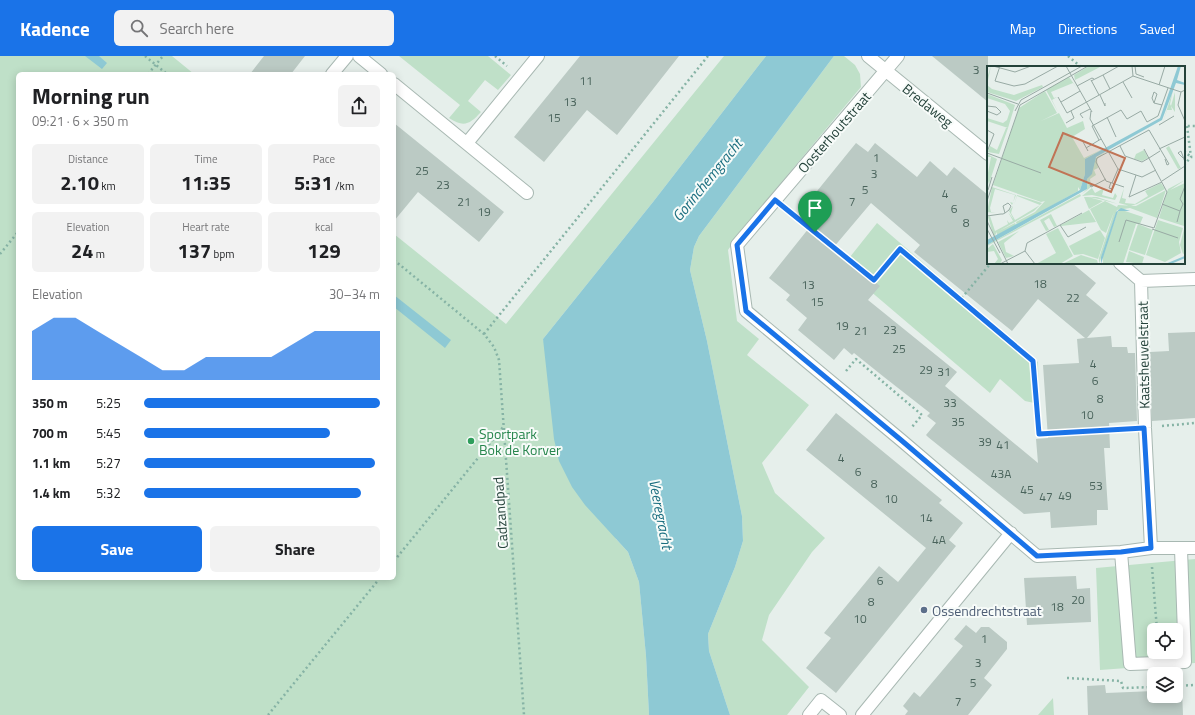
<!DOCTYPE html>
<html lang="en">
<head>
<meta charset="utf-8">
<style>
  :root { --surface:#fff; --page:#f2f2f2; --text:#202124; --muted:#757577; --accent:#1a73e8 }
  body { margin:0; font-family:"Titillium Web",sans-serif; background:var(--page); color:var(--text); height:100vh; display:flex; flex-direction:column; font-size:15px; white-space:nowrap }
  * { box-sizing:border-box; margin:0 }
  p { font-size:13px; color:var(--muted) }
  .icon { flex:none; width:22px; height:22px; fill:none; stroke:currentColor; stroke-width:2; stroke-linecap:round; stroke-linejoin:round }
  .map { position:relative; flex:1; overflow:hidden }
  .panel { position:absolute; left:16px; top:16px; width:380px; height:508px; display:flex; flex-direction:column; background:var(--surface); border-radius:6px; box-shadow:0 2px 10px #0003 }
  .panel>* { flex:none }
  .tools { position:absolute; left:1147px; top:567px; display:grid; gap:8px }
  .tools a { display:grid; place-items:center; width:36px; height:36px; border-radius:6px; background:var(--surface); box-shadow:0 2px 10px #0003; font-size:20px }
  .pin { position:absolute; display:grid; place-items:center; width:34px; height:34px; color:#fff; margin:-41px -17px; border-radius:50% 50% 50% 0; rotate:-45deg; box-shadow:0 0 4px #0007 }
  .pin .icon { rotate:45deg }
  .round { display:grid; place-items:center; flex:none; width:42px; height:42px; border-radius:6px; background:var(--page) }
  .overview { display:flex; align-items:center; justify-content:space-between; height:68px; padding:0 16px }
  h1 { font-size:22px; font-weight:700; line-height:30px }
  .stats { display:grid; grid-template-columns:repeat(3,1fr); gap:6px; height:68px; padding:4px 16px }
  .stats div { display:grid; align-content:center; border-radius:6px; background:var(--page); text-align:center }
  .stats b { font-size:20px; font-weight:700 }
  .stats small { font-size:11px; font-weight:400 }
  .stats p { font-size:11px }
  .chart { height:112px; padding:8px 16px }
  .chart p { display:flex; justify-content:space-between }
  .chart svg { width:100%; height:72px; margin-top:4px; fill:var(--accent); opacity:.7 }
  .button { display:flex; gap:8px; margin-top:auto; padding:8px 16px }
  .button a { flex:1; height:46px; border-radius:6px; background:var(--accent); color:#fff; font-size:16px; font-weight:700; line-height:46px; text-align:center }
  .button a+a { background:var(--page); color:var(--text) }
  ul { padding:0 16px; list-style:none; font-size:13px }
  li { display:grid; grid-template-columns:64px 48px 1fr; align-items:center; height:30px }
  li i { height:10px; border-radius:5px; background:var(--accent) }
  header { display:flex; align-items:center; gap:24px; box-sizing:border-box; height:56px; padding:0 20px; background:var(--accent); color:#fff }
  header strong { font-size:19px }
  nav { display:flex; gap:22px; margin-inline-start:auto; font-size:14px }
  .search { width:280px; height:36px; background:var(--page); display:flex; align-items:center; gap:10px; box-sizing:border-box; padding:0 14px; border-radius:6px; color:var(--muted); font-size:15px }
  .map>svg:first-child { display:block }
  .green { fill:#bfe0c8; fill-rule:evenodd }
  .water { fill:#8ec9d4 }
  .building { fill:#bbcac4; fill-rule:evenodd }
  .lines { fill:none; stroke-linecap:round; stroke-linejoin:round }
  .minor-casing { stroke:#a8b8b2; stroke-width:14 }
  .path { stroke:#86b3a5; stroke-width:2.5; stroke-dasharray:2 3; stroke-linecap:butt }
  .minor { stroke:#fff; stroke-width:12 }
  .route-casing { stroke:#fff; stroke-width:8 }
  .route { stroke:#1a73e8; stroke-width:5 }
  .leisure-dot { fill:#2e9e5b; stroke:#f7fbf9; stroke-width:1.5 }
  .service-dot { fill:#5c6f8a; stroke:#f7fbf9; stroke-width:1.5 }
  .labels { text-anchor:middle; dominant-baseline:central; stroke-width:4; stroke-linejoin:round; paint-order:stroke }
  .number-label { font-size:12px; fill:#4a645c }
  .street-label { font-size:14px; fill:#24423a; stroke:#f7fbf9 }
  .leisure-label { font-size:14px; fill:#27864d; stroke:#f7fbf9; text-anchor:start }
  .service-label { font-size:14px; fill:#4e5e75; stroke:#f7fbf9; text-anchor:start }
  .water-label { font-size:15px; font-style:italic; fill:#1c6f80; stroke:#f7fbf9 }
  .inset-river { fill:none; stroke:#8ec9d4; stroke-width:2 }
  .inset-road { fill:none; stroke:#98aaa4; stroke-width:1 }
  .view { fill:#c07456; fill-opacity:0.15; stroke:#c07456; stroke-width:2 }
  .inset-edge { fill:none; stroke:#24423a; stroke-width:2 }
</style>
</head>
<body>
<header>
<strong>Kadence</strong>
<div class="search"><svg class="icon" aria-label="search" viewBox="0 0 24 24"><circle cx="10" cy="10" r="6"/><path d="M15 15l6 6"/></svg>Search here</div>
<nav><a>Map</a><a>Directions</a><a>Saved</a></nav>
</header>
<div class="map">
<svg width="1195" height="659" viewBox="0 0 1195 659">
  <rect width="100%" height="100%" fill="#e6efeb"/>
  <path class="green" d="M0 0H172L194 18H18V522H394V178L506 268 724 0H766L653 146 543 283 616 483 628 496 639 526 646 600 649 659H0Z
    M399 0H488L511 19 498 34 485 24 468 45 481 56C470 68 464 72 449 62L460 49Z
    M834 0H844L855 9 860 18 861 31 744 171 728 194 737 265 759 283 747 299 809 349 762 407 775 437 825 482 812 496 769 559 762 584 809 631 787 659H730L709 595 708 578 735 511 743 485 742 460 707 285 690 214 694 191 699 180Z
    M877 167 1038 306 1039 348 1025 345 1000 323 990 337 842 211Z
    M1195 503V607L1100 614 1096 512ZM1154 574H1176V596H1154Z
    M1053 642 1054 659H1038Z"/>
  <path class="water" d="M85 0H99L107 7 102 13Z
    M766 0H834L699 180 694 191 690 214 707 285 742 460 743 485 735 511 708 578 709 595 730 659H649L646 600 639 526 628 496 585 449 572 431 559 405 554 383 543 283 653 146Z
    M394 239 451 284 445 292 394 251Z"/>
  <path class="building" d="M264 0H305L291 18H250Z
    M580 0H679L617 79 587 54 544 106 514 81Z
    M932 0H988V46L971 32Z
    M394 67 504 156 479 186 418 136 394 165Z
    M856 87 868 96 875 87 917 121 930 105 947 120 954 111 988 139V207H1072L1096 227 1086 239 1108 257 1087 282 1111 280 1112 291H1127L1128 297H1135L1137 365 1109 367 1110 392H1104L1108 454H1097V469L1051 472 1050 456 1024 458 928 381 926 379 936 367 927 360 930 357 884 321 854 297 852 299 844 292 834 304 798 274 807 262 786 244 790 239 769 222 813 167 808 162 817 151 809 145ZM871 147 920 189 914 196 1012 275 1038 243 1085 282 1077 283 1079 307 1043 309 1048 382 1036 383 1038 407 945 330 957 316 868 244 880 230 833 192Z
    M1195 276V362L1152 365 1150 296 1169 295 1168 277Z
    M836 357 942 444 939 447 963 467 949 484 956 490 836 637 806 612 831 582 824 577 879 510 898 526 926 492 806 394Z
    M1076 520 1077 533 1090 532 1091 566 1027 569 1024 522Z
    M966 569 976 577 981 571H989L1007 586V593L984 622 992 629 968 659H905L908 655 903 650 914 636 920 641 963 590 954 583Z
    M1105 629 1106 637 1154 635V640H1176V634H1182L1183 659H1088L1087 630Z"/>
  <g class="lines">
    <defs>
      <path id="minor" d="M359 0 381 18
        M868 0 988 98
        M898 0 737 189 746 255 901 384 1037 500 1121 496 1151 492H1195
        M332 18 347 0
        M394 28 527 137
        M467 87 538 0
        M1120 207 1141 225 1195 223
        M1141 225 1145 372 1151 492
        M1121 496 1130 608 1185 606 1181 493
        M809 659 821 644 840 659
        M862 659 1011 477"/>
    </defs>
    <use href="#minor" class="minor-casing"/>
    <path class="path" d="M145 0 167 18
      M495 0 507 10
      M1068 0 1081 11
      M148 18 163 0
      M1184 67 1187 70H1195
      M1187 70 1191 101
      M1184 95 1191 101
      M1184 109 1191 101H1195
      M790 156 874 224 900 193 960 244 991 207
      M0 198 18 176
      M394 204 484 278 494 291 499 304 524 659
      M960 244 1033 305 1039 378 1127 373
      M484 278 708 0
      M846 315 856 303 922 359 912 371
      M1162 370 1195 367
      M394 505 504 370
      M1152 511 1157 574
      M1067 622 1121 625 1123 632 1154 631
      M1176 630 1195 629
      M268 659 380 522"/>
    <use href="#minor" class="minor"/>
  </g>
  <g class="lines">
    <defs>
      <path id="route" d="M775 144 874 224 900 193 1033 305 1039 378 1144 372 1151 492 1121 496 1037 500 901 384 746 255 737 189Z"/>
    </defs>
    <use href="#route" class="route-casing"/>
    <use href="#route" class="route"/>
  </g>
  <circle class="leisure-dot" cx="471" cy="385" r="4"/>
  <circle class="service-dot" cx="924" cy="554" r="4"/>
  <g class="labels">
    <g class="number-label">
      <text x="976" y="13">3</text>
      <text x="586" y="24">11</text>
      <text x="570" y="45">13</text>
      <text x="554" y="61">15</text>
      <text x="876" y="101">1</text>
      <text x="422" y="114">25</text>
      <text x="874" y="117">3</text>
      <text x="443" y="128">23</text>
      <text x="865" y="133">5</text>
      <text x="945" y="137">4</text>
      <text x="464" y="145">21</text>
      <text x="852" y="145">7</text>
      <text x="954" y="152">6</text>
      <text x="484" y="155">19</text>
      <text x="966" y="166">8</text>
      <text x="1040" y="227">18</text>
      <text x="808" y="228">13</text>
      <text x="1073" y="241">22</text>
      <text x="817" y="245">15</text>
      <text x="842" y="269">19</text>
      <text x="890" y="273">23</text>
      <text x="861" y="274">21</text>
      <text x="899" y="292">25</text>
      <text x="1093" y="307">4</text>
      <text x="926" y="313">29</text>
      <text x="944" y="315">31</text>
      <text x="1095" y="324">6</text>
      <text x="1100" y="342">8</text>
      <text x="950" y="346">33</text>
      <text x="1087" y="358">10</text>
      <text x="958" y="365">35</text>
      <text x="985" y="385">39</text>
      <text x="1003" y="388">41</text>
      <text x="841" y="401">4</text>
      <text x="858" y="415">6</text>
      <text x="1001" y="417">43A</text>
      <text x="874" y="427">8</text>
      <text x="1096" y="429">53</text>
      <text x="1027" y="433">45</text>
      <text x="1065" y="439">49</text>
      <text x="1046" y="440">47</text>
      <text x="891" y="442">10</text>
      <text x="926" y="461">14</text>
      <text x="939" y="483">4A</text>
      <text x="880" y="524">6</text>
      <text x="1078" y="543">20</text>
      <text x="871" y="545">8</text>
      <text x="1057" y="550">18</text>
      <text x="860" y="562">10</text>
      <text x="984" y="582">1</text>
      <text x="978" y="606">3</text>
      <text x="973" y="626">5</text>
      <text x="958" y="645">7</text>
    </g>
    <g class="street-label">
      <text transform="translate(928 49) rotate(39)">Bredaweg</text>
      <text transform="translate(834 76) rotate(-49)">Oosterhoutstraat</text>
      <text transform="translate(1143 299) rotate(-91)">Kaatsheuvelstraat</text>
      <text transform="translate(500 457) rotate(-94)">Cadzandpad</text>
    </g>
    <g class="leisure-label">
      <text x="479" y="377">Sportpark<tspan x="479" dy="16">Bok de Korver</tspan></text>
    </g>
    <g class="service-label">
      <text x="932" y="554">Ossendrechtstraat</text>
    </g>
    <g class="water-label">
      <text transform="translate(707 124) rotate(-51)">Gorinchemgracht</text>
      <text transform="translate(661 458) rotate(79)">Veeregracht</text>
    </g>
  </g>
  <g transform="translate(987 10)">
    <rect width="198" height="198" fill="#e6efeb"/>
    <path d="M4 0 0 19 5 23 27 29 55 19 56 21 29 35 0 26V12ZM102 0 113 1 88 14 87 9ZM82 11 92 25 86 17 64 26 67 32 70 31 65 34 71 46 59 24ZM186 24 183 38 184 40 188 26V46L184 40 185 44H180L176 56ZM58 25 70 47 54 55 72 47 80 62 96 55 98 63 85 71 97 92 118 82 98 93V108L93 124 91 121V125L30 159 29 156 48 146 58 135 54 136 6 119 32 42ZM0 28 28 39 21 62 0 55V52L16 57 20 54 23 45 18 38 0 32ZM19 62H21L12 88 1 86 3 80 10 84ZM182 80 194 102 191 103 179 82ZM157 84 161 92 155 95 147 93 149 88ZM120 85 110 93 111 102 107 104 109 109 103 113 104 121 95 128 100 123V113L105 107 107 93ZM0 88 10 93 2 118 0 112 4 91H0ZM198 114 183 124 198 117 197 160 172 152 181 123ZM174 117 178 123 150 138 143 140 132 137 137 122 135 132 139 133 138 137 148 138 161 130 158 125ZM5 121 29 129 25 139 23 136 26 137 28 129 8 123 3 142 4 146 9 147 0 146ZM105 122 108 127 117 122 115 129 126 132 128 127 130 130 128 134 105 129 95 130ZM179 124 170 152 143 142 130 144 112 198V192L127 146 119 167 114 164 103 143 118 135 130 141 131 139 149 140ZM93 128 94 130 0 180V179ZM30 129 55 137 47 145 12 165 28 157 29 159 10 169V166L7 171 1 151 3 150 8 165 21 158 20 154 22 157 26 155 21 146 27 154 22 145 26 140 24 147 28 154 53 139 30 130 27 139ZM97 131H110L131 138 112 133 101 131 116 135 102 143ZM102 144 109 156 74 160V159ZM135 144 156 151 153 158H149L136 198H116V188L131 145ZM64 148 70 160 67 161 62 152 57 155 62 164 59 165 53 154ZM171 154 196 162 192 176 194 187 178 196 159 189ZM151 158 166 164 158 189 142 184ZM71 162 86 190 73 198H49L69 187 59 168ZM197 163 198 187 196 188 193 179ZM113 164 118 172 111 193 96 188 87 189 82 180ZM32 165 17 177 19 186 27 190 19 192 11 176ZM6 178 15 194 13 198H7L11 193 7 185 0 186V183ZM142 185 157 191 155 198 139 196ZM94 189 110 194 111 198H75Z" fill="#bfe0c8"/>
    <path d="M191 0H194L190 14 198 17V19L189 17 175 54 109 91 105 108 100 113V123L0 179V174L93 124 98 108V93L173 52ZM134 142 143 145H131L114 198V191L129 146Z" fill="#8ec9d4"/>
    <path class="inset-river" d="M181 198 198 191"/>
    <path class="inset-road" d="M6 0 28 6 44 0M13 0 8 15 27 20 38 18 71 0M79 0 105 46M145 0 146 10 194 26 198 24M148 0 149 8 157 11M116 9 132 0M104 14 112 29M104 15 116 9 123 23M136 16 145 32M172 19 178 0M90 20 105 12 107 13M194 26 191 39 198 55M0 27 31 38M113 29 118 40V37M71 31 80 47 146 10M74 36 93 25M167 37 170 28 167 26 165 32 167 37 175 39M0 40 9 41 14 46 10 49 0 45M28 45 34 34 95 0M104 45 103 53 131 103 155 111 169 104M120 51 129 71M96 52 93 48 103 43M79 57 87 52 84 45M172 59 187 50M0 64 7 68 0 86M95 74 101 85M112 74 105 60 134 44 140 53 154 45 160 56 171 50 181 22M133 80 138 90 155 96 162 92M99 82 114 73M172 83 198 71M0 87 54 107M162 92 173 85M196 92 191 87 194 85 198 96M149 109 142 131 175 116M175 115 198 100M124 116 122 122 125 123 127 117M125 117 131 103M106 120 103 119 104 121 106 120 119 113M137 121 119 115 109 96 110 92 162 64 182 98 180 99 178 93M1 124 5 111M0 135 33 39 101 0M175 138 193 145 190 156M193 145 196 138 193 133 198 120M0 150 14 148H16L18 147 22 144 24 140 21 137 16 140 18 147M0 155 21 198M73 159 81 171 99 161M0 163 13 187M165 163 191 172M132 176 139 154 167 162 180 126 157 83M13 198 38 185M48 198 38 185 40 177 95 147"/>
    <path class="view" d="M76 67 138 92 124 126 62 101Z"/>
    <rect width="198" height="198" class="inset-edge"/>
  </g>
</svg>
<div class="tools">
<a><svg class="icon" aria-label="locate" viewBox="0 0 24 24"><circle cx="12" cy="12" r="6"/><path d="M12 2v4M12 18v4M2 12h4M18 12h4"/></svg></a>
<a><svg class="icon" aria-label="layers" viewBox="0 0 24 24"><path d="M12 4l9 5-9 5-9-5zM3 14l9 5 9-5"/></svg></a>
</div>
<div class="pin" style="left:815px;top:176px;background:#1e9e55"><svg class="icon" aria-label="arrive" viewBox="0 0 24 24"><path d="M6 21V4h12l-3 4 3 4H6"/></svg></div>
<section class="panel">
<div class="overview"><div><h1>Morning run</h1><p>09:21 · 6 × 350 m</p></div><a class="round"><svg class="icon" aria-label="share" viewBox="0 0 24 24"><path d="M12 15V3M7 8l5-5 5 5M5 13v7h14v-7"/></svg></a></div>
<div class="stats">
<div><p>Distance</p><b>2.10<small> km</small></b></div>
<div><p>Time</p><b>11:35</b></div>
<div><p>Pace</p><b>5:31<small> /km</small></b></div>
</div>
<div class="stats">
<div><p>Elevation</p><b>24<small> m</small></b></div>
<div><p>Heart rate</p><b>137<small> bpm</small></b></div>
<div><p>kcal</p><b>129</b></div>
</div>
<div class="chart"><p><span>Elevation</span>30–34 m</p>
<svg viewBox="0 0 160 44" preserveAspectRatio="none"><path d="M0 44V14L10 6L20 6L30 14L40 22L50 30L60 38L70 38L80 30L90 30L100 30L110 30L120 22L130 14L140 14L150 14L160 14V44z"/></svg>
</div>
<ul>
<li><b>350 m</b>5:25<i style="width:100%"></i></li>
<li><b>700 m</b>5:45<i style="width:79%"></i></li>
<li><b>1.1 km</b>5:27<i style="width:98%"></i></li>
<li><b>1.4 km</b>5:32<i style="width:92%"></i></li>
</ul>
<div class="button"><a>Save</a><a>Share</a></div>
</section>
</div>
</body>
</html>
